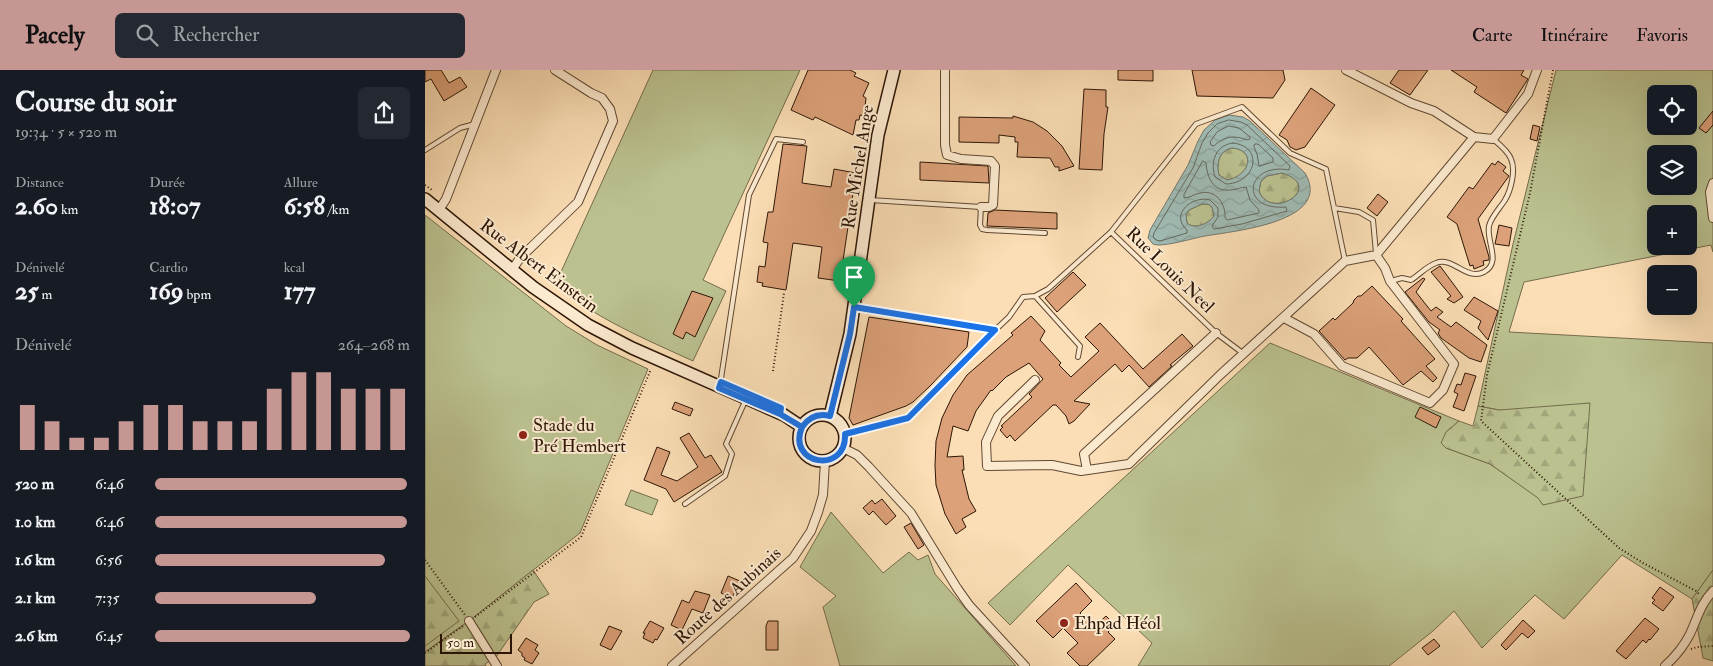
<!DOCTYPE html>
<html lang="fr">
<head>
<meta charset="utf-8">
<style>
  :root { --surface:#171b24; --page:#242831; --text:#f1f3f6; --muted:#9ea1a6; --accent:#c59692 }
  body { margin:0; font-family:"IM FELL Double Pica",serif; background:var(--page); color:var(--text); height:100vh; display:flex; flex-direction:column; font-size:19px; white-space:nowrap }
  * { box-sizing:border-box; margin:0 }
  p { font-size:16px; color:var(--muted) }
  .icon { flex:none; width:28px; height:28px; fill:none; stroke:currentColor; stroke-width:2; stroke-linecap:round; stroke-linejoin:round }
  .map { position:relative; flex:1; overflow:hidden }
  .details { display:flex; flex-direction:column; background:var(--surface); width:425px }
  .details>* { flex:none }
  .fabs { position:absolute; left:1222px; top:15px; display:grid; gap:10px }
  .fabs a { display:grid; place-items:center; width:50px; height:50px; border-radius:8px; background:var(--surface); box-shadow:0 5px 20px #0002; font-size:25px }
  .scale { position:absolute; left:15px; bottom:12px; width:72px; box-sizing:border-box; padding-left:5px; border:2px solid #2d1607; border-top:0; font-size:14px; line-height:18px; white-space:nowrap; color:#2d1607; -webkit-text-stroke:4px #fceacf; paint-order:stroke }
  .pin { position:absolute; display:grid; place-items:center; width:42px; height:42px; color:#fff; margin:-51px -21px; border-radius:50% 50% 50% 0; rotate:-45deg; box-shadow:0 0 5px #0007 }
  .pin .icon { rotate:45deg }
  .round { display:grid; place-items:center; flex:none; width:52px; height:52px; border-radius:8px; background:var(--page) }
  .headline { display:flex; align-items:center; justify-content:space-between; height:85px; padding:0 15px }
  h1 { font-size:28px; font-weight:700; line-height:38px }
  .figures { display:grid; grid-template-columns:repeat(3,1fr); gap:8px; height:85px; padding:5px 15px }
  .figures div { display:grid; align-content:center }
  .figures b { font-size:25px; font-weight:700 }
  .figures small { font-size:14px; font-weight:400 }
  .figures p { font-size:14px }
  .chart { height:140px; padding:10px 15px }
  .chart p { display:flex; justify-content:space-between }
  .chart svg { width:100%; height:90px; margin-top:5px; stroke:var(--accent); stroke-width:6 }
  ul { padding:0 15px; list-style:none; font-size:16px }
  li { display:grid; grid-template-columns:80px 60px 1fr; align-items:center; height:38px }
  li i { height:12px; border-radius:6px; background:var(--accent) }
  header { display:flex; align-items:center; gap:30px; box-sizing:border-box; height:70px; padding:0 25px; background:var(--accent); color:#111 }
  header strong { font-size:24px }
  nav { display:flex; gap:28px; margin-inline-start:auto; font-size:18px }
  .search { width:350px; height:45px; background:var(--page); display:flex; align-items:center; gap:12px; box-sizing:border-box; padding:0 18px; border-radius:8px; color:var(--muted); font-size:19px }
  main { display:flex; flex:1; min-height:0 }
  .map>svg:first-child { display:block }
  .green { fill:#bbc290; stroke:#746c4c; fill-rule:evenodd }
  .forest { fill:url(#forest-firs); stroke:#746c4c }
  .water { fill:url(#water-waves); stroke:#72796f; fill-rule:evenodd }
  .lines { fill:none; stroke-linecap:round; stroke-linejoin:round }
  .shore { stroke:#66685e; stroke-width:1 }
  .building { fill:#dca179; stroke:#2d1607 }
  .lane-casing { stroke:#604832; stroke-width:6 }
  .street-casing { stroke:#604832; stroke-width:10 }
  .secondary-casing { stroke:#2d1607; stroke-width:14 }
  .path { stroke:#2d1607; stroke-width:2; stroke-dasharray:1 2.5; stroke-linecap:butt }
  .lane { stroke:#fceacf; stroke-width:4 }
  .street { stroke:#fceacf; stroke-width:8 }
  .secondary { stroke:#fceacf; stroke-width:11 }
  .route-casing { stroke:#fff; stroke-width:10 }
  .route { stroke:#1a73e8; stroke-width:6 }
  .poi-dot { fill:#8f2418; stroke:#fceacf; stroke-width:2 }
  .labels { text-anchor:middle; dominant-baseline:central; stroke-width:4; stroke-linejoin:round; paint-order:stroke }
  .street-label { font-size:18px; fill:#2d1607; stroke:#fceacf }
  .poi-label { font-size:18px; fill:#2d1607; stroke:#fceacf; text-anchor:start }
</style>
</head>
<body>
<header>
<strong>Pacely</strong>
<div class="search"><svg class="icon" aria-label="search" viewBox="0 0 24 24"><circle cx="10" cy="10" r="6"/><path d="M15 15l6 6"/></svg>Rechercher</div>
<nav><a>Carte</a><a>Itinéraire</a><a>Favoris</a></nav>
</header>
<main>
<section class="details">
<div class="headline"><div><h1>Course du soir</h1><p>19:34 · 5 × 520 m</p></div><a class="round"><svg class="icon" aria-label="share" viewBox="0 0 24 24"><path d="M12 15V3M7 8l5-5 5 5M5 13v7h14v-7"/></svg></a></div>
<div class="figures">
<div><p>Distance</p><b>2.60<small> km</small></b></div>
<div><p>Durée</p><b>18:07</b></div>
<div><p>Allure</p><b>6:58<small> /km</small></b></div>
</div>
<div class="figures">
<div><p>Dénivelé</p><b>25<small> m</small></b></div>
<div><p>Cardio</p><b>169<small> bpm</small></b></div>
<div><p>kcal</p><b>177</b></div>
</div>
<div class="chart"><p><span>Dénivelé</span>264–268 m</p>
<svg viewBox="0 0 160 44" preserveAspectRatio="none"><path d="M5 44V22M15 44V30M25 44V38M35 44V38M45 44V30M55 44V22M65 44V22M75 44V30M85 44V30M95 44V30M105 44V14M115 44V6M125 44V6M135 44V14M145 44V14M155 44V14"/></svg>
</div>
<ul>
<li><b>520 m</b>6:46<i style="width:99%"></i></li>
<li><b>1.0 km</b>6:46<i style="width:99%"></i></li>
<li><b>1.6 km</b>6:56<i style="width:90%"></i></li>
<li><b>2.1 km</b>7:35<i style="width:63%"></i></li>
<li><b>2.6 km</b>6:45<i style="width:100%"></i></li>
</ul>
</section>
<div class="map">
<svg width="1288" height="596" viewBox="0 0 1288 596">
  <defs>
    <pattern id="forest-firs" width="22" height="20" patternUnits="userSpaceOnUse" patternTransform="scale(1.25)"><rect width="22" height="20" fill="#bbc290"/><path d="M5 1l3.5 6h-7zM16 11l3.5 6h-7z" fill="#a1a67b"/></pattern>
    <pattern id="water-waves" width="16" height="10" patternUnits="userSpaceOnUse" patternTransform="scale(1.25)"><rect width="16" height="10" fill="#a0bbb4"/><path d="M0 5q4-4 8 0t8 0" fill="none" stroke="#8aa099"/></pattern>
  </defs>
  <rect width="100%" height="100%" fill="#fbdeb5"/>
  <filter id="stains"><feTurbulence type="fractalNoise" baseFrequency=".004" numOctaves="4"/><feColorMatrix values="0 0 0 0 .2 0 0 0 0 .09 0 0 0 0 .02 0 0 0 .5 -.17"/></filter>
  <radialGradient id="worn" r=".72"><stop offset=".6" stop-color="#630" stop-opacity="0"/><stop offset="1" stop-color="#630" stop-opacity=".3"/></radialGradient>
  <path class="green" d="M228 0H375L278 210 301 221 268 291C220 269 172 249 130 215Z
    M1131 0H1288V182L1286 175 1099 212 1084 262 1288 273V500L1267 529 1197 485 1139 549 1110 525 1057 578 1029 541 1008 561 964 596H713L727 573 643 495 585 555 563 533 845 273 1034 351 1021 362V378L1065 394 1114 428 1118 435 1074 340 1053 336 1088 174ZM1231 24H1264V56H1231ZM1231 84H1264V116H1231ZM1231 144H1264V176H1231Z
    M0 145 141 256 172 275 223 299 155 463 44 551 0 582Z
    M206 420 233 430 227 445 200 435Z
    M406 442 458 503 484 482 493 490 503 485 510 504 591 596H415L398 537 411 526 375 497Z"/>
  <path class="forest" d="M807 78C832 80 825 106 802 110L794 105C791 93 794 81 807 78Z
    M857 103C902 117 845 152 834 121L836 111 842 106Z
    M777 134H783L787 137 789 146C783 154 770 160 762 153L761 145 764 140Z
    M1165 333 1158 426 1118 435 1113 428 1065 394 1021 378 1016 373 1021 362 1034 351 1048 356 1053 336 1074 340Z
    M108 500 124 524 109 532 71 587 60 594 61 596H0V582L44 551Z
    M1288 500V591L1278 588 1267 529Z
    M0 506 34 551 0 576Z"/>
  <path class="water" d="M804 45 818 47 825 51 880 103C909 152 809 161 780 166 769 168 736 178 728 174L723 168 725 160 763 95 773 71 779 60 790 50ZM807 78C832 80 825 106 802 110L794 105C791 93 794 81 807 78ZM857 103C902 117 845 152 834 121L836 111 842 106ZM777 134H783L787 137 789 146C783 154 770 160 762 153L761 145 764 140Z"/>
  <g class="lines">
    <path class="shore" d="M804 50 816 52 822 55 865 96 864 100C821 92 813 141 861 137L862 141 817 154 789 159 787 156 793 147V138L785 130C768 125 744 144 762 160V163L735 171 731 170 728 167 729 163 768 98 777 73 783 63 792 54Z
      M804 56 814 58 825 67V69L822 70C810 65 799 66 789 76L786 75 785 72 792 62Z
      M808 73C839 76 832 113 801 114L790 107C785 91 791 75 808 73Z
      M830 74H833L848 88V92L834 96 832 84 829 77Z
      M778 91 781 93C782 107 788 122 805 120 811 120 816 117 821 117L825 130 834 140V143L802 150 800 148C801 134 791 119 775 123 769 124 765 128 759 128V125Z"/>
  </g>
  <path class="building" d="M0 0H16L24 13 35 7 42 17 19 31 6 9 0 12Z
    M383 0H425L431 3 429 6 444 13 438 26 441 28 439 46 435 45 434 50H431L428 65 390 47 388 50 366 40Z
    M693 0H728V11L693 10Z
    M767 0H858L860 10 848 28 772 26Z
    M974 0H1003L985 25 965 13Z
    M1026 0H1099L1096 5 1103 9 1081 43 1049 22 1052 17Z
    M886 18 910 35 880 77 871 80 865 77 862 70 854 65Z
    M659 19 681 20V37H683L679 64 677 100 654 99Z
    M1288 41V55L1281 63 1274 58Z
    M588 46 608 52 622 61 637 76 649 96 634 101V97H630L625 88 592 87 593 72H590V67L574 65V73L534 72V47L588 48Z
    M1108 55 1115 57 1112 71 1105 69Z
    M358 74 382 76 377 113 406 117 409 99 431 103 415 211 393 208 397 177 368 173 361 220 337 216 338 213 332 212 334 196 340 197 343 173 338 172 343 142H348Z
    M1073 91 1081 97 1078 101 1084 106 1053 149 1064 187V190L1058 191 1059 195 1049 199 1048 195 1045 196 1032 154 1022 147 1044 117 1048 119 1067 93 1070 95Z
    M495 92 563 96 564 113 495 110Z
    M953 124 963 132 952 146 942 138Z
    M570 140 632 143V159L562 156 563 143Z
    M1074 155 1087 158 1084 176 1070 174Z
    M1015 196 1038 227 1029 233 1022 229 1026 226 1006 202Z
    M648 202 661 215 632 242 620 228Z
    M998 208 1000 209 991 222 1006 241 1011 237 1018 242 1012 247 1026 257 1031 252 1062 275 1056 292 1044 288 1016 268 1013 263 1015 260 1004 252 980 222Z
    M947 216 978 249 976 251 1010 289 1001 296 1012 308 1008 312 996 301 978 315 944 277 932 288H923L920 290 894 261 908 248 910 250 928 233 929 230 933 226H936Z
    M267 221 288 228 270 267 261 262 258 269 248 264Z
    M1049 227 1073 241 1063 270 1053 258 1056 251 1039 240Z
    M606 246 620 261 615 270 636 293 634 295 646 307 674 281 660 267 675 253 718 299 757 264 768 276 745 295 747 296 724 317 704 295 697 302 690 294 649 331 665 334 649 351 644 354 641 346 631 335H628L590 371 585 365 582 368 575 360 578 357 576 356 607 327 604 324 618 309 604 293 581 307 567 321 566 320 551 341 543 361 528 356 522 387 538 386 539 400H537L544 429 551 441 537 449 541 457 531 464 520 444 511 415 510 396 511 371 517 348 528 325 542 305 588 265 586 263Z
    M444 247 544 262 542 277 505 316 488 332 481 336 428 355 424 348Z
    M1040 303 1051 306 1039 341 1028 337 1033 324 1029 322 1032 314 1036 315Z
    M250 332 268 339 265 346 247 339Z
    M995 337 1016 347 1011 358 990 347Z
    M264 363 280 388 286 385 297 402 249 432 241 419 219 410 232 377 245 382 236 405 252 411 273 397 255 368Z
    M457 429 471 446 461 455 448 441 444 445 438 438 447 430 450 434Z
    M486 453 499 475 493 479 479 457Z
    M303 506 315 511 307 528 296 523Z
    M651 513 667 531 655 543 669 557 681 546 690 555 683 562 690 569 662 596H655L642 583 653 573 638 558 628 568 611 551Z
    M1235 517 1249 527 1238 541 1227 533 1230 530 1227 528Z
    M270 521 285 525 278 543 267 539 257 560 246 555 257 530 264 533Z
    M1220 548 1234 559 1225 570 1224 569 1221 573 1218 570 1201 589 1191 581Z
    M1098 550 1110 561 1103 568 1097 563 1081 580 1076 575Z
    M225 551 239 558 232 570 230 569 228 573 218 568 220 563H218Z
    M343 551H353V580H341V556Z
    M184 556 197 561 186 580 175 575Z
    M101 568 113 575 110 580 114 583 107 594 99 590 100 588 97 586V583L93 580Z
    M1009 569 1015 576 1003 585 997 578Z"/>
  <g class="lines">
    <defs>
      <path id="lane" d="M0 80 35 58 50 54
        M445 130 556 137 555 155 557 159 562 160 620 163
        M909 138 934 142 948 150 951 183
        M686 162 771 54 817 37 865 83 901 99 920 191
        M966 211 977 208 986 210C994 205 1002 196 1011 193 1028 186 1041 211 1059 202 1077 192 1061 172 1064 156 1066 147 1075 138 1080 130 1086 120 1091 100 1086 89 1083 81 1074 74 1068 69
        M610 226 655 276 653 287
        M431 238 570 260
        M295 315 324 125 351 69 378 72
        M420 364 483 348 521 310 526 302 584 247 598 227 610 226 623 219 686 162 791 263 819 284
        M260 434 300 406 307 384 301 374 321 329"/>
      <path id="street" d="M921 0 986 33 1009 41 1049 67 1068 69 1103 24 1112 0
        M520 1V75L522 85 536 89 566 91 570 96 568 135 564 137H556
        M1288 113 1285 122 1288 148
        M14 140 21 129 71 0
        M87 200 95 188 153 132 188 51 185 39 177 28 166 23 130 0
        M859 248 889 264 917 296 1005 333 1018 320 1029 294 965 211 960 198 951 185 1049 67
        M610 310 573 346 561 372 562 396 627 395 656 401 704 394 795 305 920 191 951 185
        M418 378 432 385 444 397 486 443 532 518 544 535 600 596
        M662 400 659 384 791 263
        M44 551 72 596
        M247 596 368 488 386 461 393 442 398 425 400 391
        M1240 596C1251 586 1259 576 1265 564 1272 549 1276 533 1288 521"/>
      <path id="secondary" d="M0 129 108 217 163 255 207 278 359 345 377 357
        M374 368a23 23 0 1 1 46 0a23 23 0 1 1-46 0Z
        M405 346 425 264 453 65 469 0"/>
    </defs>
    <use href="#lane" class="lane-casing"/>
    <use href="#street" class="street-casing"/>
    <use href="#secondary" class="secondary-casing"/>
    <path class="path" d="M1128 0 1105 123 1062 305 1056 351 1194 478 1218 493 1271 521 1275 525
      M0 115 7 120
      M348 301 359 223
      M0 490 40 545
      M50 547 156 467 226 299
      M1266 579 1272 577 1288 576
      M0 583 38 556"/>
    <use href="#lane" class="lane"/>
    <use href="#street" class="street"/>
    <use href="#secondary" class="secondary"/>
  </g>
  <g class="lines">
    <defs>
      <path id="route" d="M429 237 425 264 405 346C393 343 384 347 377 357L355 344 294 318 296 312 356 338 355 344 377 357C361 395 422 405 420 364L483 348 570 260 429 237"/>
    </defs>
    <use href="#route" class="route-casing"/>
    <use href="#route" class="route"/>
  </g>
  <g class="poi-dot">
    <circle cx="98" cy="365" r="5"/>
    <circle cx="639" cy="553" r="5"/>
  </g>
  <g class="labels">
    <g class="street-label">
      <text transform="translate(433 97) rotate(-81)">Rue Michel Ange</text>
      <text transform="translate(114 196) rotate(37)">Rue Albert Einstein</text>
      <text transform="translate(745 200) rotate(44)">Rue Louis Neel</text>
      <text transform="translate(303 526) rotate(-42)">Route des Aubinais</text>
    </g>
    <g class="poi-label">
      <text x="108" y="355">Stade du<tspan x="108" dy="21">Pré Hembert</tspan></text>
      <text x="649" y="553">Ehpad Héol</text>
    </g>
  </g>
  <rect width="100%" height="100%" filter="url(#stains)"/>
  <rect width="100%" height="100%" fill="url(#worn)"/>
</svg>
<div class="fabs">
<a><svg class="icon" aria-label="locate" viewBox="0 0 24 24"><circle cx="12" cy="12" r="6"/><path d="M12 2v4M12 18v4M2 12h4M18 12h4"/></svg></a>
<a><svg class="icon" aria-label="layers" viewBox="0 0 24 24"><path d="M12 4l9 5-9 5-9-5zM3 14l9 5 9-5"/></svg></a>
<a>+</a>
<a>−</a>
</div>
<div class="scale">50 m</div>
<div class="pin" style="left:429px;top:237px;background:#1e9e55"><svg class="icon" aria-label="arrive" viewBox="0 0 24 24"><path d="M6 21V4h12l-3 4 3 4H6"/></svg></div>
</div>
</main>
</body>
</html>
